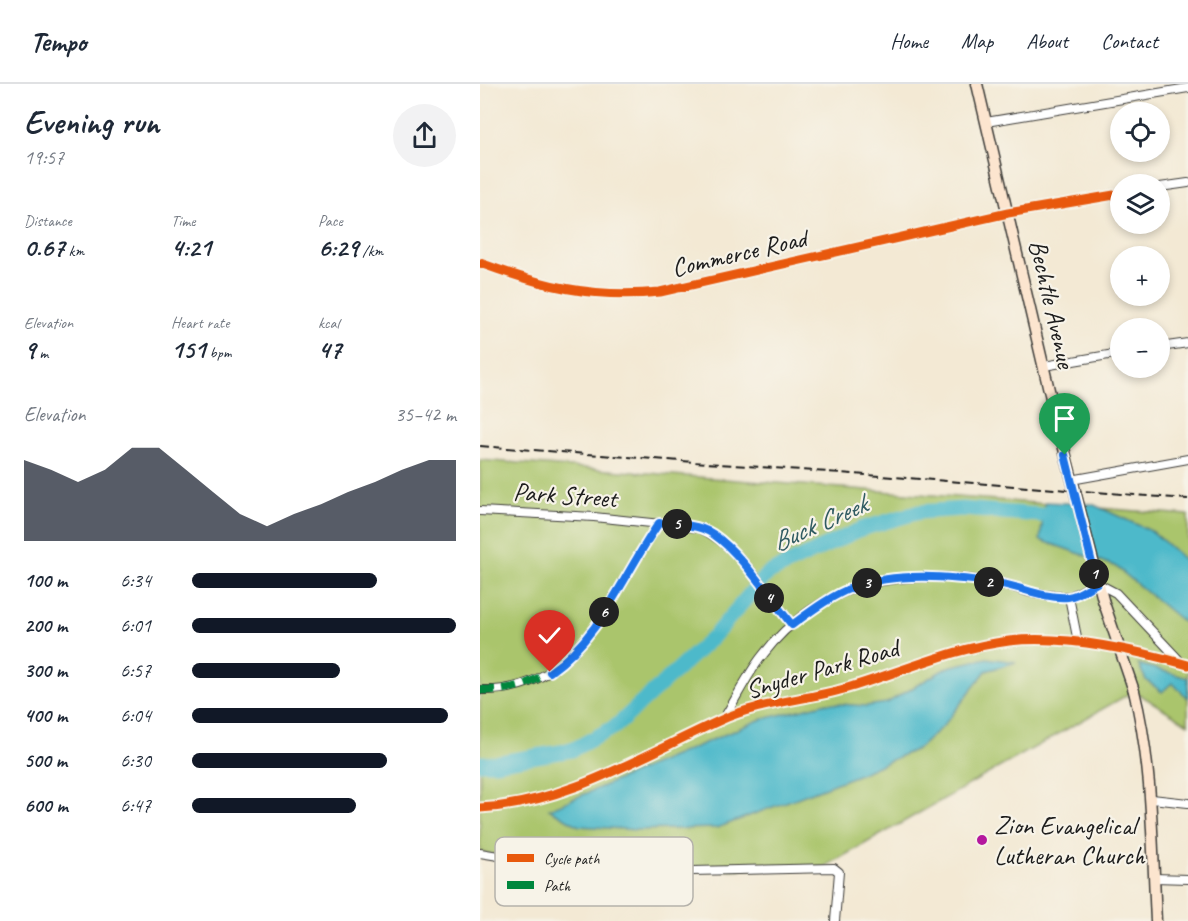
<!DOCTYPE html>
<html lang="en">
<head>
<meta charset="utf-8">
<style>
  :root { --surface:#fff; --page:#f2f2f3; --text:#1f2937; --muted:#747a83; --line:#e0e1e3; --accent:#111827 }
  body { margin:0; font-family:Caveat,sans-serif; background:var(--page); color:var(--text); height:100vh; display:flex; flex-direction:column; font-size:22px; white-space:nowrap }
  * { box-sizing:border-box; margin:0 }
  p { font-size:20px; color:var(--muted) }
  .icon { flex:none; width:33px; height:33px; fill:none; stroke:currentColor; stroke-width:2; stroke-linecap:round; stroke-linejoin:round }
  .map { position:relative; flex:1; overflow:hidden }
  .sheet { display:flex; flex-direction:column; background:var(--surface); width:480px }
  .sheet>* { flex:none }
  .controls { position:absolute; left:630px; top:18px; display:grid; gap:12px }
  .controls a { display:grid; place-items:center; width:60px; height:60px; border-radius:50%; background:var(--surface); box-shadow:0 3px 9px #0003; font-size:30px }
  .pin { position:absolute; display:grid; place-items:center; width:51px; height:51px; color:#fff; margin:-62px -26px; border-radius:50% 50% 50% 0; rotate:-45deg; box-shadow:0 0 6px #0007 }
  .pin .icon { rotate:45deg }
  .km { position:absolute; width:30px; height:30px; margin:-15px; border-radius:50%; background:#222; color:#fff; font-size:16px; line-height:30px; text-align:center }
  .round { display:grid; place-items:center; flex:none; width:63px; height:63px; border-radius:32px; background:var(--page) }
  .headline { display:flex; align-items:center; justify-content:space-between; height:102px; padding:0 24px }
  h1 { font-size:33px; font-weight:700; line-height:45px }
  .figures { display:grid; grid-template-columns:repeat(3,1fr); gap:9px; height:102px; padding:6px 24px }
  .figures div { display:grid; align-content:center }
  .figures b { font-size:26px; font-weight:700 }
  .figures small { font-size:16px; font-weight:400 }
  .figures p { font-size:16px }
  .chart { height:168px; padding:12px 24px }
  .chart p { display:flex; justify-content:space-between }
  .chart svg { width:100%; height:108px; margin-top:6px; fill:var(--accent); opacity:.7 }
  ul { padding:0 24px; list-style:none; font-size:20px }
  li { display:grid; grid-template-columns:96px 72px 1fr; align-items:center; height:45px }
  li i { height:15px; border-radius:8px; background:var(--accent) }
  header { display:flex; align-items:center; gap:36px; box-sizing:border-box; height:84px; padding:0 30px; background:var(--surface); border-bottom:2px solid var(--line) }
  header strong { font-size:28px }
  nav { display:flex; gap:33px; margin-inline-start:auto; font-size:21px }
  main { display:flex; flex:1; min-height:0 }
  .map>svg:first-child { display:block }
  .green { fill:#aac56c; stroke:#637044; stroke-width:1.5 }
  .water { fill:#4db9ca; stroke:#346a73; stroke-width:1.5 }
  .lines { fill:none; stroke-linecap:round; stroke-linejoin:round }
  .river { stroke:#4db9ca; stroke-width:15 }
  .street-casing { stroke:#3c3b38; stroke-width:10 }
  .secondary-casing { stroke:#3c3b38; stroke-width:13 }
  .street { stroke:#fff; stroke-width:8 }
  .secondary { stroke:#fce5cf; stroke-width:10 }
  .rail { stroke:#1c1c1c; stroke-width:2; stroke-dasharray:9 4.5; stroke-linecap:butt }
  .secondary-bridge-casing { stroke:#3c3b38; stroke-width:13; stroke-linecap:butt }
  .secondary-bridge { stroke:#fce5cf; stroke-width:10 }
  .quiet { stroke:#00873e; stroke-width:8; stroke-dasharray:15 8; stroke-linecap:butt }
  .cycleway-casing { stroke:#f7f3e8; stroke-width:13 }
  .cycleway { stroke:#e8590c; stroke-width:9 }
  .route-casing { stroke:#fff; stroke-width:12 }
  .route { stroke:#1a73e8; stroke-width:8 }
  .poi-dot { fill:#b5179e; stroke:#f7f3e8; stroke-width:2 }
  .labels { text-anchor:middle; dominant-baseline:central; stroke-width:4.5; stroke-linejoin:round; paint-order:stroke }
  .street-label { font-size:26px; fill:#1c1c1c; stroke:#f7f3e8 }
  .poi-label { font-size:26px; fill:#1c1c1c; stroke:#f7f3e8; text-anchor:start }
  .water-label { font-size:27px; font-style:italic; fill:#305b62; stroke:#f7f3e8 }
  .key { fill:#f7f3e8; stroke:#b5b2ab; stroke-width:1.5 }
  .key-label { font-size:16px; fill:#1c1c1c }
</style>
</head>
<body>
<header>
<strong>Tempo</strong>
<nav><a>Home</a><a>Map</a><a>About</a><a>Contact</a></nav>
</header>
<main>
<section class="sheet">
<div class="headline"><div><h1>Evening run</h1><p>19:57</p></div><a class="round"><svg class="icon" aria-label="share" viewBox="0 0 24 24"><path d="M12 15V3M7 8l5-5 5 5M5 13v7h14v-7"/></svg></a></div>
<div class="figures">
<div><p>Distance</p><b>0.67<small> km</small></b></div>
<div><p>Time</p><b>4:21</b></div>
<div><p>Pace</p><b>6:29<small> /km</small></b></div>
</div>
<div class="figures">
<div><p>Elevation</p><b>9<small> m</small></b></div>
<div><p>Heart rate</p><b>151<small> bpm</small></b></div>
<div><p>kcal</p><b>47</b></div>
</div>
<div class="chart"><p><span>Elevation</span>35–42 m</p>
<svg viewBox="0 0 160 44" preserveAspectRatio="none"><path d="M0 44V11L10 15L20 20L30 15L40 6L50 6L60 15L70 24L80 33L90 38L100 33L110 29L120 24L130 20L140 15L150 11L160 11V44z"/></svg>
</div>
<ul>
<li><b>100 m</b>6:34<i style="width:70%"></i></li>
<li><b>200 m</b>6:01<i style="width:100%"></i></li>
<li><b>300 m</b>6:57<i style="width:56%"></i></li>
<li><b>400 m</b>6:04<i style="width:97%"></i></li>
<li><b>500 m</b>6:30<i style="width:74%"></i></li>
<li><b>600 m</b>6:47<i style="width:62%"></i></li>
</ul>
</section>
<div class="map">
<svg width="708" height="837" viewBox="0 0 708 837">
  <rect width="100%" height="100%" fill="#f7f3e8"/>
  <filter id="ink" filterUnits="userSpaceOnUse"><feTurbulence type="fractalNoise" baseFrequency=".0167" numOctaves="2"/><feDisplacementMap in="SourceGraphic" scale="12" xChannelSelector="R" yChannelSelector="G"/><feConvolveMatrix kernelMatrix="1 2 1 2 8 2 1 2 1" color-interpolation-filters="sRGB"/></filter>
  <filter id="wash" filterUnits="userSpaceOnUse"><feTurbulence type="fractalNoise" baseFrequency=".008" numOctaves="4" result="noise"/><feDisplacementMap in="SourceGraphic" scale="24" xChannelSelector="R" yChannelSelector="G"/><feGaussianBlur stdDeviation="1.35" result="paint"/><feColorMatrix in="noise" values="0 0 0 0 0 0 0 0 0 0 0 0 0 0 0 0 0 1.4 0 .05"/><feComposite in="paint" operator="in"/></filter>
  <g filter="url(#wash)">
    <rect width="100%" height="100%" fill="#f3e9d4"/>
    <path class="green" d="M0 376 708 431V640L654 607 344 783 122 789 0 768Z"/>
    <path class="water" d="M565 418 612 420 673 448 708 479V542L635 482 560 456Z
      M507 574 536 578 506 587 464 641 439 664 375 692 237 744 157 746 99 742 69 725 279 636 347 619 386 622 407 619 468 583Z
      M658 580 708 594V614L692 599 682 608 666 596Z"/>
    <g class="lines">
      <path class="river" d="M0 679H15L92 666 136 642 233 553 287 490 381 445 439 428 483 425 572 432 581 436"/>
    </g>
  </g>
  <g filter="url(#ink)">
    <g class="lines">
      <defs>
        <path id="street" d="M506 38 708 4
          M680 103 708 99
          M0 179C63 202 112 215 180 208L528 129 640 110
          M680 263 708 259
          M564 282 640 269
          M591 396 708 375
          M0 427 114 433 219 444C259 461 286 509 312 541
          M589 513 617 499 636 509 702 579
          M0 606C101 610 131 508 179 439
          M244 634C257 613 267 591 282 572 343 493 425 484 518 499 529 501 538 505 549 508 561 512 576 511 589 513L598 558
          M672 715 708 719
          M0 724C86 720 165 670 241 636 277 619 325 616 364 605 419 589 472 564 529 557 584 551 655 566 708 581
          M0 769 122 789 354 784 359 788 355 837
          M674 794 708 795"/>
        <path id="secondary" d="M497 0 569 306 623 516
          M654 607C673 683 672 759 676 837"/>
      </defs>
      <use href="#street" class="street-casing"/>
      <use href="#secondary" class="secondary-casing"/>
      <use href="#street" class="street"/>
      <use href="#secondary" class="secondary"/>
      <path class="rail" d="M0 362 708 415"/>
      <defs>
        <path id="secondary-bridge" d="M623 516 654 607"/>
      </defs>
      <use href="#secondary-bridge" class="secondary-bridge-casing"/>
      <use href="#secondary-bridge" class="secondary-bridge"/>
      <path class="quiet" d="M0 606C101 610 131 508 179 439"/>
      <defs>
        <path id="cycleway" d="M0 179C63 202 112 215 180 208L528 129 640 110
          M0 724C86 720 165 670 241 636 277 619 325 616 364 605 419 589 472 564 529 557 584 551 655 566 708 581"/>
      </defs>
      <use href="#cycleway" class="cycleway-casing"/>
      <use href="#cycleway" class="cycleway"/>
    </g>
  </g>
  <g class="lines" filter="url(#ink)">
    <defs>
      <path id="route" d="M70 588C122 552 144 489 179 439 196 440 218 440 233 450 262 470 289 513 312 541 331 527 352 511 374 503 417 487 472 493 516 499 540 502 563 515 588 513 598 512 609 503 617 499L585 371"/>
    </defs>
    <use href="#route" class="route-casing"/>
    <use href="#route" class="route"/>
  </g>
  <circle class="poi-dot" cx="502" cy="756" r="6"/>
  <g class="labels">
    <g class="street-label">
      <text transform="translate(259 169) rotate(-13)">Commerce Road</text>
      <text transform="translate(572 220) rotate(77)">Bechtle Avenue</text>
      <text transform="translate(85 411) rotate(4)">Park Street</text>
      <text transform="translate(342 585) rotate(-16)">Snyder Park Road</text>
    </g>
    <g class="poi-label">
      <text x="514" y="741">Zion Evangelical<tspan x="514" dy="30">Lutheran Church</tspan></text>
    </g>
    <g class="water-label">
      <text transform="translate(339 439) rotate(-24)">Buck Creek</text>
    </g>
  </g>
  <rect x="15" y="753" width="198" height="69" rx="9" class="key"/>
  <rect x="27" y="770" width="27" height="8" fill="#e8590c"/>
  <rect x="27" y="797" width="27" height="8" fill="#00873e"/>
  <g class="key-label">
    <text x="64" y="780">Cycle path</text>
    <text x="64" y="807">Path</text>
  </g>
</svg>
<div class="controls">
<a><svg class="icon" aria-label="locate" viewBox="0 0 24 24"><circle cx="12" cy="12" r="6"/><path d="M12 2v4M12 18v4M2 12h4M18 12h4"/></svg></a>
<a><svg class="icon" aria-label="layers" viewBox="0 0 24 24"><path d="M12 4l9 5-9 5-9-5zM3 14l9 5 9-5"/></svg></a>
<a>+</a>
<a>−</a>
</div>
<div class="pin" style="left:585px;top:371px;background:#1e9e55"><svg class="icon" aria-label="arrive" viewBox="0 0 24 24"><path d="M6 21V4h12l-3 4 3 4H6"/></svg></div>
<div class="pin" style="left:70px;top:588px;background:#d93025"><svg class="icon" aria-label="check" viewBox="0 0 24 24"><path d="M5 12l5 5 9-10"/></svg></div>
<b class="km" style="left:614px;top:490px">1</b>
<b class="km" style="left:509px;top:498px">2</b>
<b class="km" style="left:387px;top:499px">3</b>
<b class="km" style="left:289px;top:514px">4</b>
<b class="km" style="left:197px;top:440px">5</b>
<b class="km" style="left:124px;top:528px">6</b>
</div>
</main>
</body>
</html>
